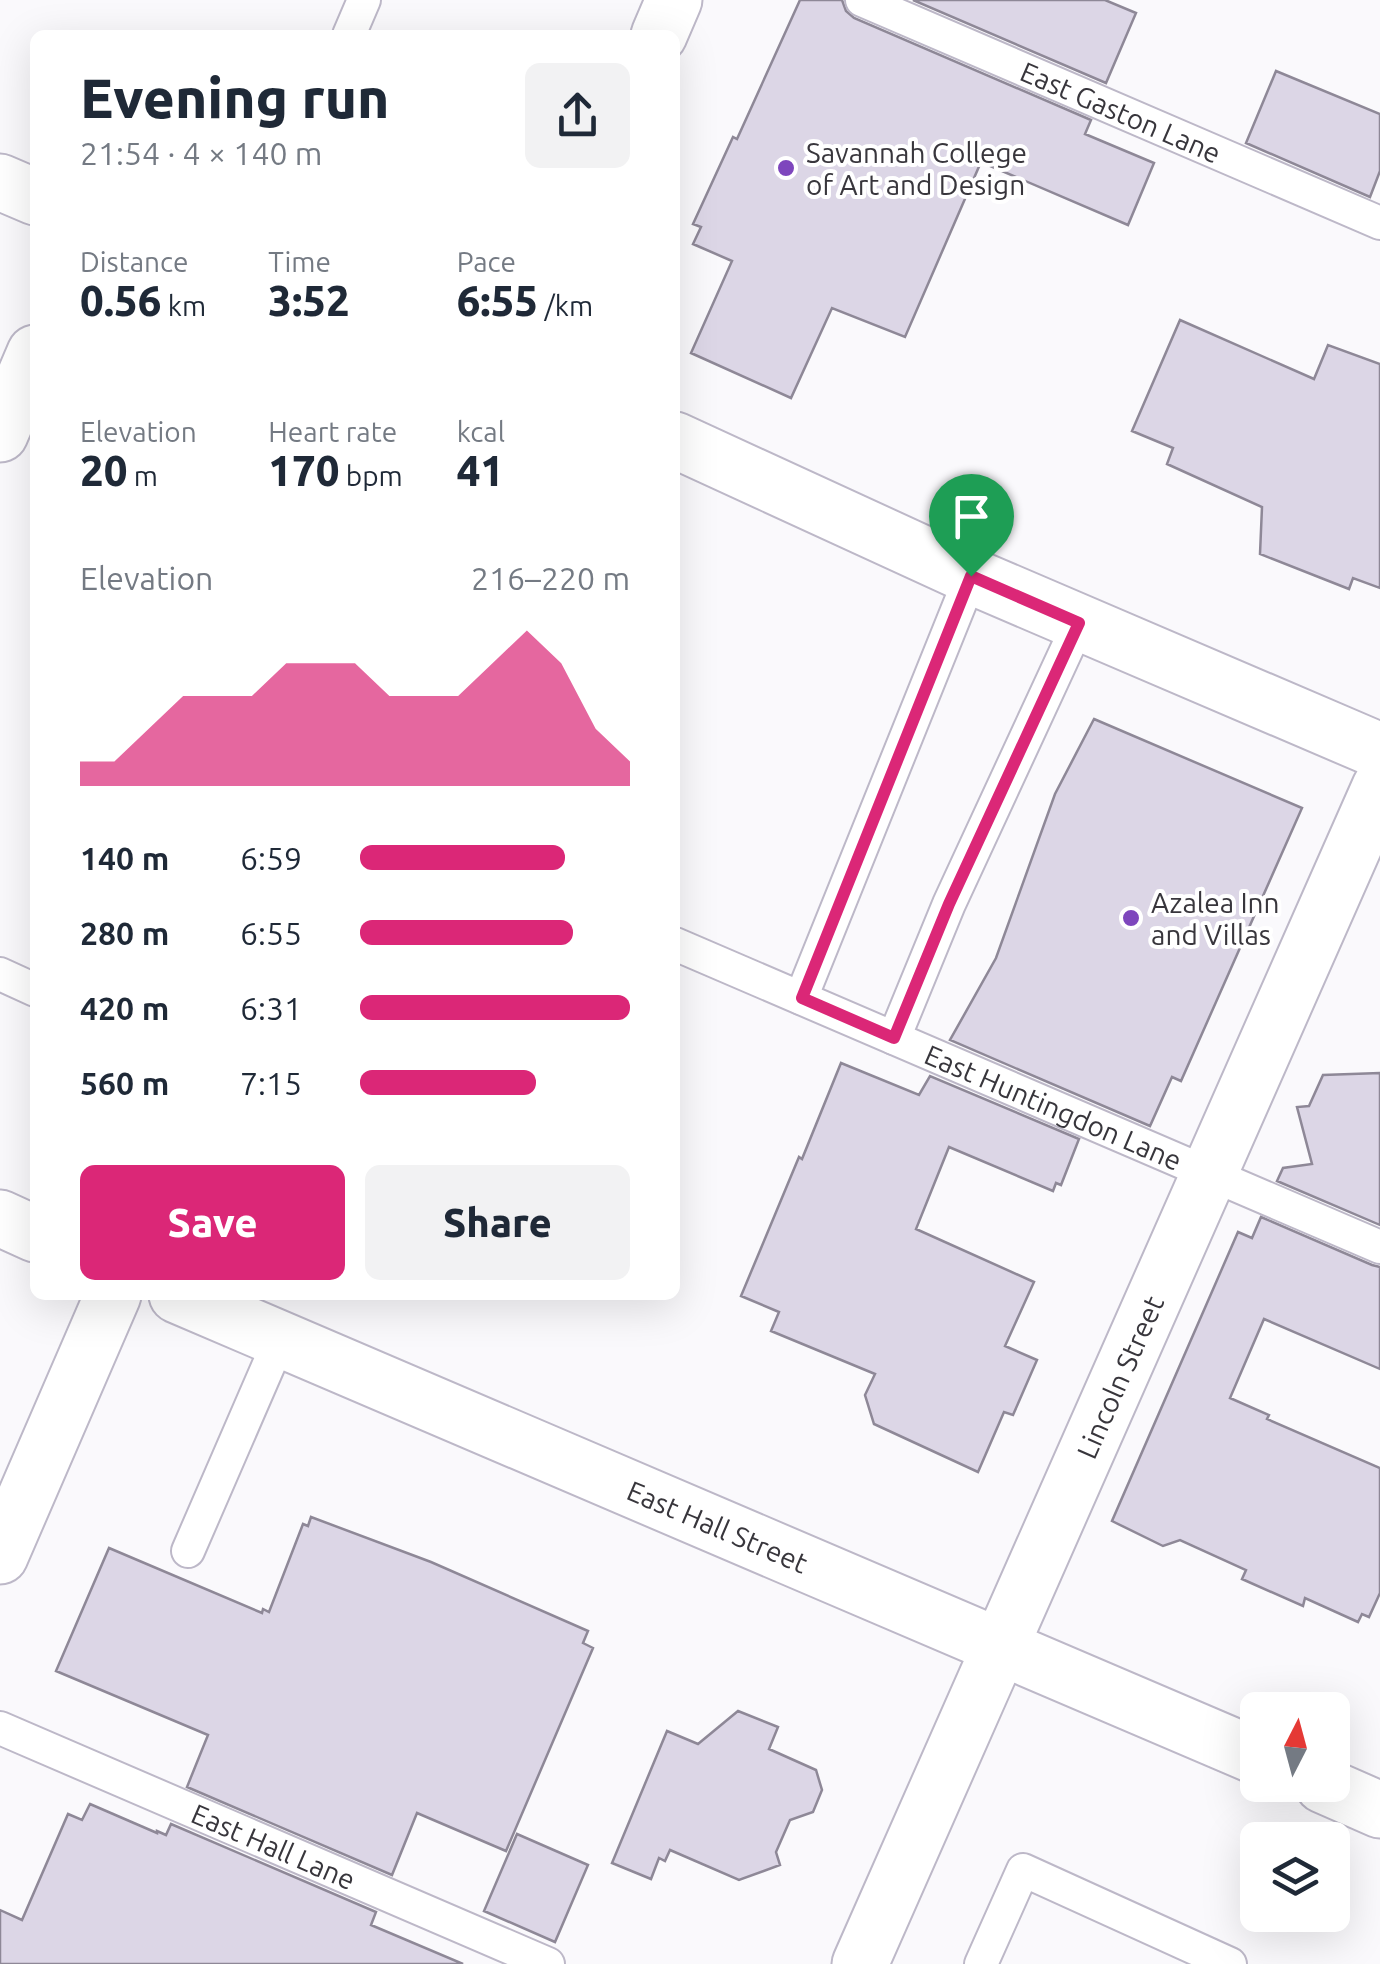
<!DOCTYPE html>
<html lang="en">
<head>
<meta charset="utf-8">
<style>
  :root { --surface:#fff; --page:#f2f2f3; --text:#1f2937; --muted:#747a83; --accent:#db2777 }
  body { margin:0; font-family:Ubuntu,sans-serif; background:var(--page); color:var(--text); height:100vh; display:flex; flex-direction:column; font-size:38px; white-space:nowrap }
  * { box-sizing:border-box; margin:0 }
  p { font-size:32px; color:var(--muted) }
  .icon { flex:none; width:55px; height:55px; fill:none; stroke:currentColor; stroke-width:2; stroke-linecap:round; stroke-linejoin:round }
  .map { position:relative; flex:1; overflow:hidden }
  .side { position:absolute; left:30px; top:30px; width:650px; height:1270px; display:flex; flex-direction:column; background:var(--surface); border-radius:15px; box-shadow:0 10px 40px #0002 }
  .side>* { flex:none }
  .needle { width:65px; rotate:6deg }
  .tools { position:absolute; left:1240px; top:1692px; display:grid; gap:20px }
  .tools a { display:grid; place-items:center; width:110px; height:110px; border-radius:15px; background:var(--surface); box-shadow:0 10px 40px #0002; font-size:50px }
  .pin { position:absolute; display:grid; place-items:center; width:85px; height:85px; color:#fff; margin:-102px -42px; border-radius:50% 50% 50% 0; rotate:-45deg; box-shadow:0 0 10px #0007 }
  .pin .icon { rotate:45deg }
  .round { display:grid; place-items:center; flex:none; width:105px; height:105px; border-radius:15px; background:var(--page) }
  .headline { display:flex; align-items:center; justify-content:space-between; height:170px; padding:0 50px }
  h1 { font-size:55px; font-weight:800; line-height:75px }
  .stats { display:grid; grid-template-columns:repeat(3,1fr); gap:15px; height:170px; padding:10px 50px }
  .stats div { display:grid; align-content:center }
  .stats b { font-size:42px; font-weight:800 }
  .stats small { font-size:28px; font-weight:400 }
  .stats p { font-size:28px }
  .chart { height:280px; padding:20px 50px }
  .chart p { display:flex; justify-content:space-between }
  .chart svg { width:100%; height:180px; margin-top:10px; fill:var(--accent); opacity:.7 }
  .cta { display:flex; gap:20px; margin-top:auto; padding:20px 50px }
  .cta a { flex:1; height:115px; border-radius:15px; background:var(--accent); color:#fff; font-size:40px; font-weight:800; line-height:115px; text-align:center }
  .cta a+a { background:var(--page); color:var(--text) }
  ul { padding:0 50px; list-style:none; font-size:32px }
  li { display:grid; grid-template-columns:160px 120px 1fr; align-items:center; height:75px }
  li i { height:25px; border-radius:12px; background:var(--accent) }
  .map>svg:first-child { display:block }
  .building { fill:#dcd6e6; stroke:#8e8897; stroke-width:2.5 }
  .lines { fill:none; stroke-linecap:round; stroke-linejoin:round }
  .lane-casing { stroke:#bdb8c8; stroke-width:36 }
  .street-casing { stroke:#bdb8c8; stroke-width:59 }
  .secondary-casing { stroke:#bdb8c8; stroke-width:59 }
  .lane { stroke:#fff; stroke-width:32 }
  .street { stroke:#fff; stroke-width:55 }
  .secondary { stroke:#fff; stroke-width:55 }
  .route-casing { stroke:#fff; stroke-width:20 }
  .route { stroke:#db2777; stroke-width:12 }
  .poi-dot { fill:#7e46bd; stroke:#fff; stroke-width:4 }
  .labels { text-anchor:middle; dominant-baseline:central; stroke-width:8; stroke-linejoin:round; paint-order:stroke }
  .street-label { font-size:28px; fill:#38363c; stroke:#fff }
  .poi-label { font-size:28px; fill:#38363c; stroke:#fff; text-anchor:start }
</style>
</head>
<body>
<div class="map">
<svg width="1380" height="1964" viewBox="0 0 1380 1964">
  <rect width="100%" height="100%" fill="#faf9fc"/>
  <path class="building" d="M800 0H842L846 11 854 18 1091 120 1085 134 1154 163 1128 225 981 162 905 337 832 308 791 398 691 353 732 261 693 244 701 227 693 224 733 137 737 139Z
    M913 0H1105L1136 13 1106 83Z
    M1276 71 1380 114V171L1370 197 1246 143Z
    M1180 320 1314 379 1328 345 1380 364V588L1353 578 1349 589 1260 554 1262 507 1167 464 1173 448 1132 431Z
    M1094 719 1302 808 1181 1081 1172 1077 1150 1126 950 1040 996 958 1055 794Z
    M841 1063 919 1095 930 1076 1079 1139 1061 1185 1056 1183 1053 1191 949 1147 916 1229 1034 1282 1005 1346 1037 1360 1013 1415 1004 1412 978 1472 874 1424 865 1395 875 1374 771 1331 779 1312 741 1296 799 1157 802 1159Z
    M1380 1073V1225L1277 1181 1283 1168 1312 1164 1297 1107 1309 1106 1323 1075Z
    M1261 1217 1372 1265 1380 1267V1369L1264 1319 1230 1398 1269 1415 1267 1419 1380 1468V1593L1369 1617 1362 1614 1358 1622 1305 1598 1303 1606 1242 1579 1246 1570 1180 1540 1163 1546 1112 1521 1238 1232 1252 1238Z
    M311 1517 431 1562 588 1631 583 1643 593 1648 506 1851 417 1813 392 1875 187 1787 208 1735 56 1671 109 1548 262 1613 263 1609 269 1612 303 1524 308 1526Z
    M738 1711 778 1727 769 1749 816 1770 822 1790 813 1812 790 1820 776 1852 780 1865 739 1880 670 1850 665 1861 659 1858 651 1879 612 1863 667 1731 698 1744Z
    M90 1804 157 1833V1831L166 1835 171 1824 376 1912 371 1925 463 1964H0V1910L22 1920 68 1814 82 1820Z
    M517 1834 588 1865 555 1942 484 1911Z"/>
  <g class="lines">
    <defs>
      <g id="lane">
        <path id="s1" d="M862 0 1380 223"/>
        <path d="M349 35 364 0"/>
        <path id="s2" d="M675 944 1380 1247"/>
        <path d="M0 974 35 990"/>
        <path d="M801 998 971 576"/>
        <path d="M894 1038 949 904 1079 623"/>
        <path d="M188 1551 280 1339"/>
        <path id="s3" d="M0 1728 548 1964"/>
        <path d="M981 1964 1023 1870 1230 1964"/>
      </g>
      <g id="street">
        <path d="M0 182 35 197"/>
        <path d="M0 434 35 353"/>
        <path d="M675 440 971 576 1380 751"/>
        <path d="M0 1218 35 1234"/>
        <path id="s4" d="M177 1295 1258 1757"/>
        <path d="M1323 1785 1380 1810"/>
        <path id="s5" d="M860 1964 1380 787"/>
      </g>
      <path id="secondary" d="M659 35 674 0
        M0 1556 113 1295"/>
    </defs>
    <use href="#lane" class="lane-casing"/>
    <use href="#street" class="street-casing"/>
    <use href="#secondary" class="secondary-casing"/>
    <use href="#lane" class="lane"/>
    <use href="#street" class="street"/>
    <use href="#secondary" class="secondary"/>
  </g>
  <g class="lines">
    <defs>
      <path id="route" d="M971 576 1079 623 949 904 894 1038 802 998Z"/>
    </defs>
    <use href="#route" class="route-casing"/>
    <use href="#route" class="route"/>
  </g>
  <g class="poi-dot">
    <circle cx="786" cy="168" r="10"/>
    <circle cx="1131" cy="918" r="10"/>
  </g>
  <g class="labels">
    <g class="street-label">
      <text stroke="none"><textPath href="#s1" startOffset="282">East Gaston Lane</textPath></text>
      <text stroke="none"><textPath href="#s2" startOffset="412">East Huntingdon Lane</textPath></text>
      <text stroke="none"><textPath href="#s5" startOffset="642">Lincoln Street</textPath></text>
      <text stroke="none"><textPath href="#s4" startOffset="588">East Hall Street</textPath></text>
      <text stroke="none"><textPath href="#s3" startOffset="298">East Hall Lane</textPath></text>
    </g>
    <g class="poi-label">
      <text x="806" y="152">Savannah College<tspan x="806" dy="32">of Art and Design</tspan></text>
      <text x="1151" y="902">Azalea Inn<tspan x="1151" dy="32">and Villas</tspan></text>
    </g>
  </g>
</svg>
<div class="tools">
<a><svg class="needle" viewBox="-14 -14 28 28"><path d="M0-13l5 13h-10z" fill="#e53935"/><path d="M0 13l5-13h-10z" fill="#747a83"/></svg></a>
<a><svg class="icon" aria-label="layers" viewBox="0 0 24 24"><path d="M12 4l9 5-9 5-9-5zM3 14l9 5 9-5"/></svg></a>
</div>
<div class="pin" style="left:971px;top:576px;background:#1e9e55"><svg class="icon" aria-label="arrive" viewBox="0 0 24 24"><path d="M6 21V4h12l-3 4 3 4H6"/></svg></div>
<section class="side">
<div class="headline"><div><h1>Evening run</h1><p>21:54 · 4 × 140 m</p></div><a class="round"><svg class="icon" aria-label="share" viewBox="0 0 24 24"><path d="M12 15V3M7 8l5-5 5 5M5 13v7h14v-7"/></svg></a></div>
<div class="stats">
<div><p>Distance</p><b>0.56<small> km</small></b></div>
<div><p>Time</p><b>3:52</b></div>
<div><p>Pace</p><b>6:55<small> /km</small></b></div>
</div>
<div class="stats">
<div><p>Elevation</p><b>20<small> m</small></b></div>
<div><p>Heart rate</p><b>170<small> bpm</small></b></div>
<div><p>kcal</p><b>41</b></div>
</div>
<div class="chart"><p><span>Elevation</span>216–220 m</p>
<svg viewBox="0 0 160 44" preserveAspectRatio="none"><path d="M0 44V38L10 38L20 30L30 22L40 22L50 22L60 14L70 14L80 14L90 22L100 22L110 22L120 14L130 6L140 14L150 30L160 38V44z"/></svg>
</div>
<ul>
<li><b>140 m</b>6:59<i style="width:76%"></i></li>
<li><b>280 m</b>6:55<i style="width:79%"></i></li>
<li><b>420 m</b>6:31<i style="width:100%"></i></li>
<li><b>560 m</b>7:15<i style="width:65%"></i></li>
</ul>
<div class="cta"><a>Save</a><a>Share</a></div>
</section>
</div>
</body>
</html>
